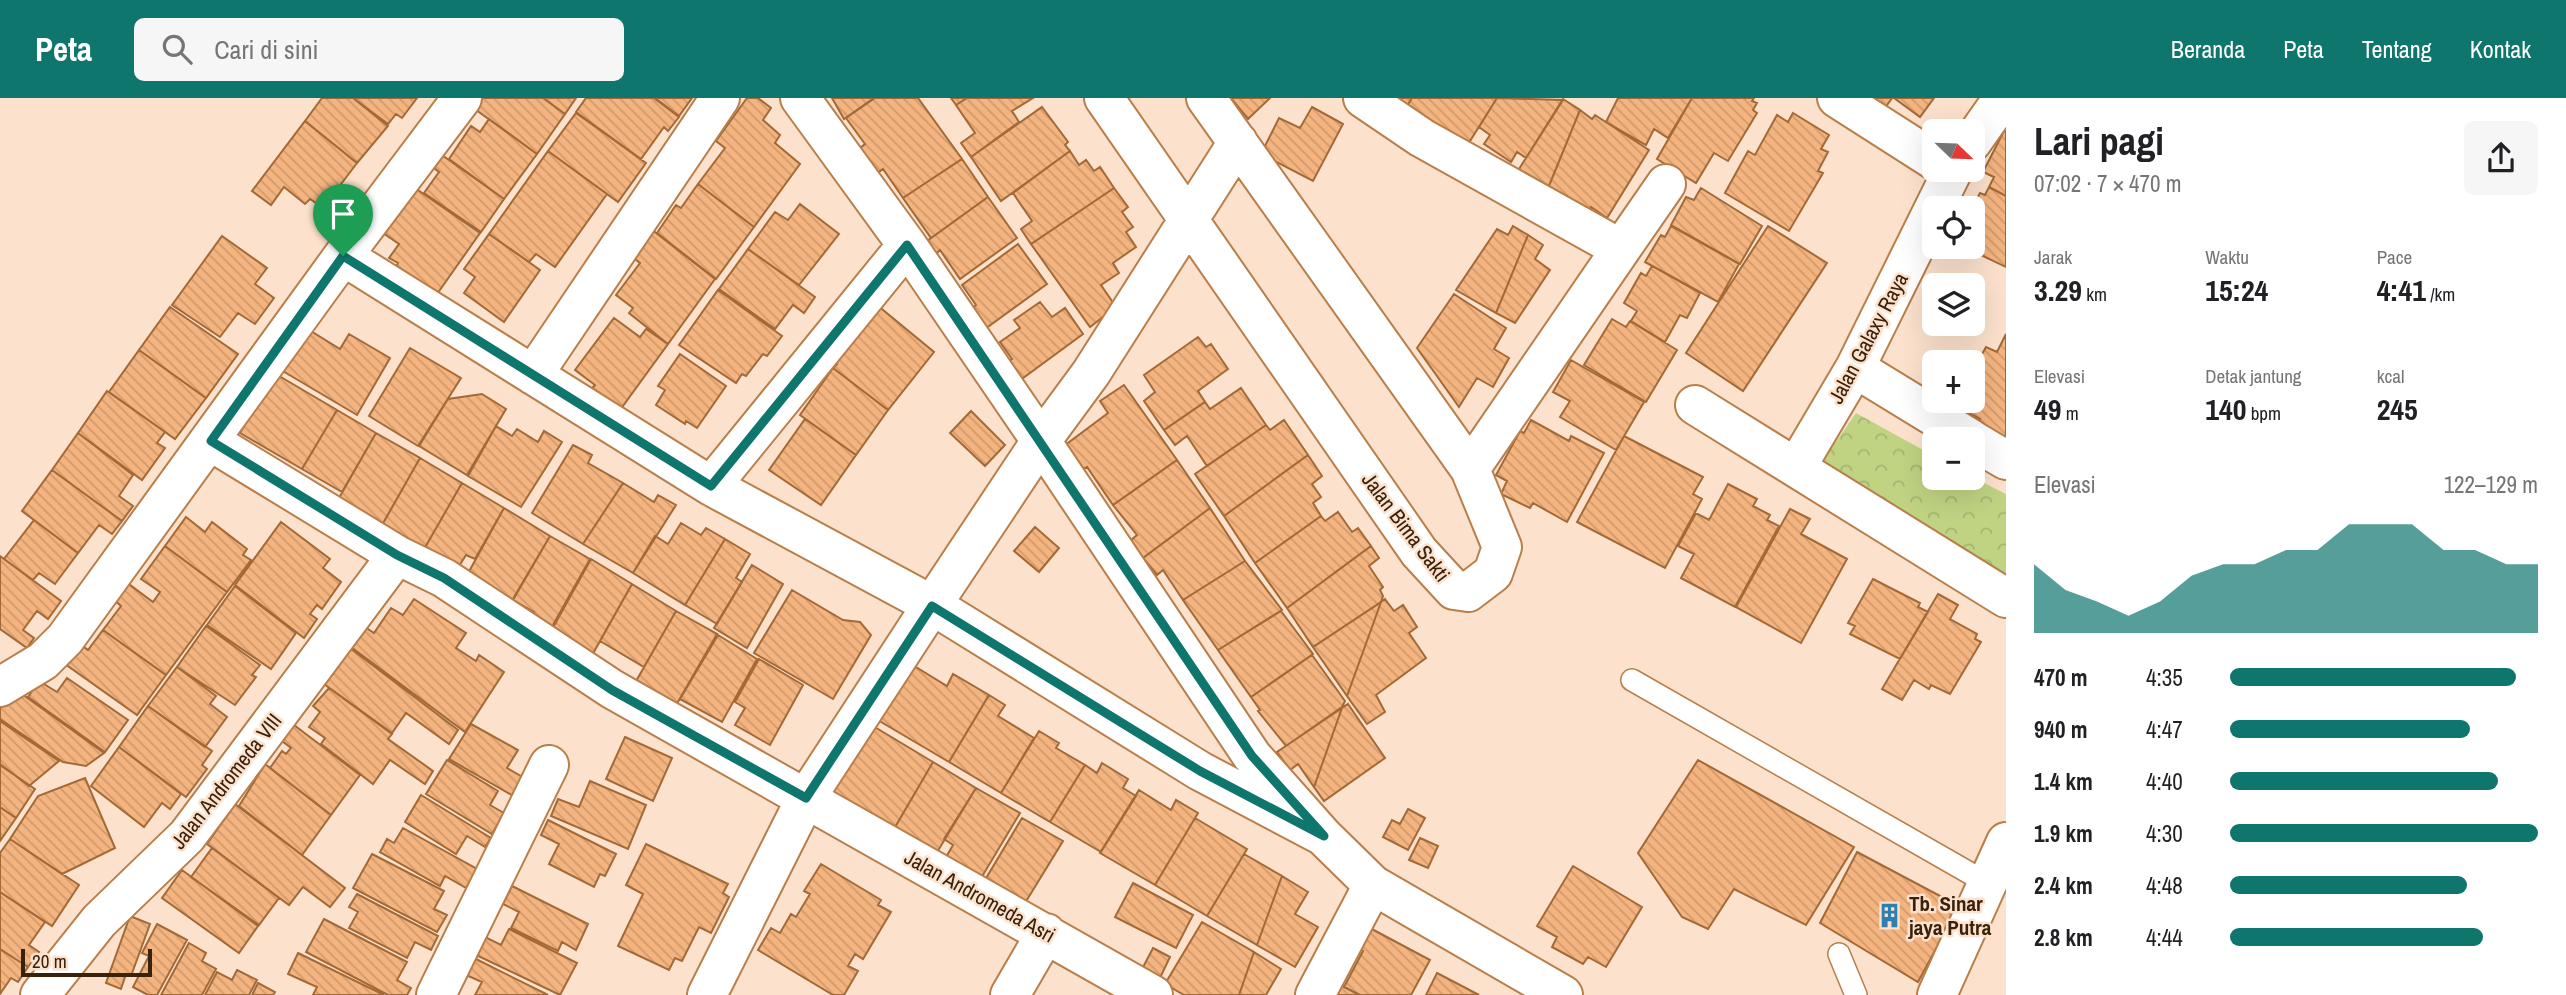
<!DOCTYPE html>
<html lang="id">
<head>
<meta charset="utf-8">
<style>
  :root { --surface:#fff; --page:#f6f6f6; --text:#202124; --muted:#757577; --accent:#0f766e }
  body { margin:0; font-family:"Archivo Narrow",sans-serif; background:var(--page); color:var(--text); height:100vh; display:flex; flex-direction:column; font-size:26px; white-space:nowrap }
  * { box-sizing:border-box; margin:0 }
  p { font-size:23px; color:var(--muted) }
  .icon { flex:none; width:38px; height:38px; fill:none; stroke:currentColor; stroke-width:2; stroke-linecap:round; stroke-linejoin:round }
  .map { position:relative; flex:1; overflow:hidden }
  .panel { display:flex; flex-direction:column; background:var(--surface); width:560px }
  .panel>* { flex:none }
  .needle { width:46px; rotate:113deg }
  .buttons { position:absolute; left:1922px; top:21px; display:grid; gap:14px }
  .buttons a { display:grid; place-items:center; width:63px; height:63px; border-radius:10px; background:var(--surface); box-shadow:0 7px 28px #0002; font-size:35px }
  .scale { position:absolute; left:21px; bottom:18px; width:131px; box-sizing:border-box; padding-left:7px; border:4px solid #39210b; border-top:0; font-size:19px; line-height:24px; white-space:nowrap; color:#39210b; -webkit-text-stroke:5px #fce2cd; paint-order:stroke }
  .pin { position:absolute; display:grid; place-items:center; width:60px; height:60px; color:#fff; margin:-72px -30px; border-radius:50% 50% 50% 0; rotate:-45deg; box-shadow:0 0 7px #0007 }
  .pin .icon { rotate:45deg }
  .round { display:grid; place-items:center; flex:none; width:74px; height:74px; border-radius:10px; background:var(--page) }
  .overview { display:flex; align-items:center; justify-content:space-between; height:119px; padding:0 28px }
  h1 { font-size:38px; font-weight:800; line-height:52px }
  .figures { display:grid; grid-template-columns:repeat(3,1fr); gap:10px; height:119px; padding:7px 28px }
  .figures div { display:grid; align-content:center }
  .figures b { font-size:30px; font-weight:800 }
  .figures small { font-size:19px; font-weight:400 }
  .figures p { font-size:19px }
  .chart { height:196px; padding:14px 28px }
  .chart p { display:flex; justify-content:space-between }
  .chart svg { width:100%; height:126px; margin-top:7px; fill:var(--accent); opacity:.7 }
  ul { padding:0 28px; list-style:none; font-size:23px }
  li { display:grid; grid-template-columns:112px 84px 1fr; align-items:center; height:52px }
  li i { height:18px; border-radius:9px; background:var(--accent) }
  header { display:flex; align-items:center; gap:42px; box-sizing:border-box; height:98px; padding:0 35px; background:var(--accent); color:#fff }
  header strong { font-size:33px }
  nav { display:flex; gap:38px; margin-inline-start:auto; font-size:24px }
  .search { width:490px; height:63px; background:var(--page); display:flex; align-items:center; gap:18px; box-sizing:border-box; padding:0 24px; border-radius:10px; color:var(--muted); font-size:26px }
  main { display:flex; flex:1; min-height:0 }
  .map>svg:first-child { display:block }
  .park { fill:url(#park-crowns) }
  .building { fill:url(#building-back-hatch); stroke:#a36936; stroke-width:2 }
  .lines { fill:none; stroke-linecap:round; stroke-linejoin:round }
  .service-casing { stroke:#b97e4a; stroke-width:24 }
  .minor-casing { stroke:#b97e4a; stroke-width:42 }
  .tertiary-casing { stroke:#b97e4a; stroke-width:42 }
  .service { stroke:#fff; stroke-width:21 }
  .minor { stroke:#fff; stroke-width:38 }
  .tertiary { stroke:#fff; stroke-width:38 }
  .route-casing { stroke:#fff; stroke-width:14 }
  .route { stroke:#0f766e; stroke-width:9 }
  .labels { text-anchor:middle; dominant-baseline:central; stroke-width:5; stroke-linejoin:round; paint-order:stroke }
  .street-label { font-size:21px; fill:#39210b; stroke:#fce2cd }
  .poi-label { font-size:21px; font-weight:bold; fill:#39210b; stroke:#fce2cd; text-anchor:start }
</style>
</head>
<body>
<header>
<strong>Peta</strong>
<div class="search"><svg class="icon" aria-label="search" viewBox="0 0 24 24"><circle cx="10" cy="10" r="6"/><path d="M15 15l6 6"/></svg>Cari di sini</div>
<nav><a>Beranda</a><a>Peta</a><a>Tentang</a><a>Kontak</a></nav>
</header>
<main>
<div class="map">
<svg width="2006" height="897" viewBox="0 0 2006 897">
  <defs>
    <pattern id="park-crowns" width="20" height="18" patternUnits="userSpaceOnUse" patternTransform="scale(1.75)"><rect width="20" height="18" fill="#bfd383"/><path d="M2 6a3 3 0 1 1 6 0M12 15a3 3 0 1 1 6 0" fill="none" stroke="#a5b570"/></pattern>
    <pattern id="building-back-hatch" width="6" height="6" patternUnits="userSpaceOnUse" patternTransform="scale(1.75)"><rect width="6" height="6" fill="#f4b480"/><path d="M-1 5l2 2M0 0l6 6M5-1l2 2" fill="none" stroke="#d29a6d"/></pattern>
  </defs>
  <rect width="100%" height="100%" fill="#fce2cd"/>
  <path class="park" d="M1856 315 1934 358V380L1972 379 2006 396V479L1819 368Z"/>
  <path class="building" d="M322 0H353L388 28 357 65 305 23Z
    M353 0H417L402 20 396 16 388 26Z
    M478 0H543L565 16 537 56 472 9Z
    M543 0H576L565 16Z
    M586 0H654L679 19 668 33 664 29 641 61 576 14Z
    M655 0H692L679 18Z
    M747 0H758L771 10 763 22 780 37 775 45 800 66 754 129 698 86 725 50 716 43Z
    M832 0H874L844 21Z
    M875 0H918L962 61 903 100 883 71 871 80 854 55 865 46 846 20Z
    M951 0H967L956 7Z
    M967 0H1033L1012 13 1019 24 971 59 961 45 975 35 956 7Z
    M1231 0H1270L1248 21Z
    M1395 0H1412L1407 8Z
    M1412 0H1497L1465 51 1407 8Z
    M1497 0 1563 2 1526 60 1517 54 1511 64 1484 46 1490 37 1479 29Z
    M1618 0H1692L1668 40 1654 31 1646 47 1606 24Z
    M1692 0H1754L1752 3 1757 5 1753 12 1757 15 1728 63 1714 55 1696 85 1657 61Z
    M1856 0H1892L1880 17Z
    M1894 0H1934L1920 19Z
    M1563 1 1580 12 1544 100 1514 79Z
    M1042 9 1068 44 1065 47 1070 53 1001 103 971 59Z
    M1312 9 1343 26 1313 83 1261 56 1279 20 1300 30Z
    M1580 12 1592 21 1595 17 1649 52 1607 120 1591 109 1585 120 1544 100Z
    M576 15 646 65 618 104 548 53Z
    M1793 15 1829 37 1821 51 1828 54 1818 73 1823 75 1789 133 1725 95 1748 53 1755 57 1777 17 1788 24Z
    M489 21 537 56 504 101 449 61 471 28 480 34Z
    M305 23 357 65 323 110 310 101 305 106 284 89 271 107 252 93Z
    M2006 29V98L1989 89 1994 79 1983 74Z
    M548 53 607 96 555 169 536 156 529 164 489 136Z
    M1070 53 1079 67 1086 62 1094 73 1100 69 1114 90 1031 146 1021 131 1032 123 1013 95Z
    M439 55 504 101 481 134 424 95 439 74 431 68Z
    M962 61 988 99 931 140 903 100Z
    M698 86 754 129 716 181 657 135 676 107 681 110Z
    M1989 89 2006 98V169L1964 149H1972V110L1980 95 1985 97Z
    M415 90 480 135 435 199 394 172 398 165 389 160 399 146 383 135Z
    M1114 90 1128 109 1122 114 1133 129 1126 134 1136 149 1113 165 1119 175 1101 187 1116 209 1090 229 1031 146Z
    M1701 90 1762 128 1740 166 1671 127 1686 99 1694 102Z
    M988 99 1017 140 960 181 940 152 936 156 927 143Z
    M800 106 839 136 799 187 748 151 775 114 788 122Z
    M1513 128 1528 137 1496 215 1456 192 1497 131 1508 137Z
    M1671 128 1739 166 1718 204 1645 164 1661 137 1665 139Z
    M1768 128 1827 165 1743 293 1686 255Z
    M651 131 715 181 668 246 629 215 633 210 616 197 640 165 631 158Z
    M489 136 540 172 504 224 464 195 475 179 464 171Z
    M1528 137 1543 147 1535 161 1550 172 1515 225 1496 215Z
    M222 138 267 170 255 186 274 200 255 226 238 215 220 239 172 207Z
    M1018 146 1047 186 978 236 964 216 976 207 962 187Z
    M748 151 815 199 804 215 793 207 775 231 719 191Z
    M1652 168 1700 195 1687 220 1680 217 1665 244 1631 223 1637 213 1624 205 1641 175 1646 178Z
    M718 192 782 238 767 258 763 256 746 278 742 276 736 285 679 247Z
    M1454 196 1506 230 1494 251 1509 260 1493 289 1477 280 1459 309 1417 250Z
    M1040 204 1052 219 1065 210 1083 236 1015 286 1002 268 1012 261 1000 244 1020 230 1014 222Z
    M877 207 934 254 888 312 833 270 837 266 824 256Z
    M170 209 238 256 206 300 139 252Z
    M614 220 640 239 646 231 668 246 620 312 591 291 595 287 575 272Z
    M1612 221 1626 229 1630 223 1677 252 1646 304 1584 267Z
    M306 230 340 251 349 236 390 260 357 317 281 272Z
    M2006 236V351L1974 334 1980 321 1965 313 1975 294 1972 292V274L1986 249 1997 254Z
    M1198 239 1206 249 1211 246 1228 271 1198 293 1205 304 1164 332 1144 303 1155 294 1144 277Z
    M410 250 461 280 418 348 369 318Z
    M139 252 206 300 175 341 109 294Z
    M680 256 726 288 697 330 686 323 685 326 656 307 665 292 658 288Z
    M1571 262 1644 304 1616 352 1560 319 1570 303 1553 294Z
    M833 270 888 312 856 357 800 317Z
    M274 275 337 312 302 371 240 335Z
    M1124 287 1177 362 1113 407 1087 369 1081 373 1064 348 1108 315 1100 303Z
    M1241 290 1266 327 1207 368 1187 338 1175 347 1164 332 1205 304 1210 311Z
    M107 293 165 334 157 345 165 350 142 382 78 335Z
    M482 296 506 311 467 377 419 348 448 301Z
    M337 312 376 335 342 394 302 371Z
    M971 313 1005 347 985 368 950 335Z
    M805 321 856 357 821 407 769 372Z
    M1284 322 1308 357 1224 418 1195 376 1266 327 1270 332Z
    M1531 322 1569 343 1571 338 1604 355 1567 424 1533 405 1530 410 1501 396 1507 383 1496 377 1520 333 1524 335Z
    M496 328 512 338 517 331 538 344 544 333 562 344 521 409 468 378Z
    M78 335 133 377 119 398 133 408 122 423 52 372Z
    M376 335 420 360 378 434 335 407Z
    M1624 338 1703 379 1693 396 1702 401 1665 470 1577 424Z
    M573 347 592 357 588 365 623 385 583 446 532 415Z
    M1308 357 1322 378 1312 386 1321 399 1313 405 1321 418 1255 465 1224 418Z
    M420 360 462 385 423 453 381 429Z
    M1177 362 1210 410 1143 460 1131 442 1137 437 1113 407Z
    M52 372 122 423 112 436 99 427 78 455 22 413Z
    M462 385 504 410 475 461 466 457 456 473 423 453Z
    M623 385 654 404 658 397 676 407 633 475 583 446Z
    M1728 386 1757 401 1753 408 1770 417 1767 422 1779 428 1735 509 1681 480 1694 456 1678 448 1696 415 1709 422Z
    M504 410 550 438 510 506 466 479Z
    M1210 410 1245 463 1183 502 1163 472 1157 477 1143 460Z
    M1790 411 1810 421 1801 436 1847 461 1801 545 1736 509Z
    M1338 414 1352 434 1358 430 1371 448 1287 510 1255 465 1321 418 1325 423Z
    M186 419 205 434 212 424 247 451 243 457 251 462 227 494 165 448Z
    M34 422 78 455 55 486 39 475 33 482 4 461Z
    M281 424 330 461 323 470 341 484 322 511 317 507 310 516 317 521 304 540 235 487Z
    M681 425 701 437 706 430 725 441 685 507 633 475 655 438 668 446Z
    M1035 429 1059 450 1039 474 1014 453Z
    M550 438 590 461 549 534 529 522 534 514 513 502Z
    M725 441 750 456 736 480 742 484 717 526 685 507Z
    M165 448 227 494 166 577 103 532 121 508 113 501 126 484 153 504 160 494 141 481Z
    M1371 448 1379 460 1369 468 1383 489 1380 492 1383 498 1381 504 1313 549 1287 510Z
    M0 458 61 503 48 521 37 513 23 532 34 540 27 550 0 531Z
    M591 461 632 486 591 559 550 535Z
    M1245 463 1282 512 1218 552 1183 502Z
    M752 467 783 486 747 550 714 530Z
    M1873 481 1920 505 1918 509 1928 514 1900 561 1850 536 1855 528 1848 525Z
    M632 486 676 513 644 569 600 543Z
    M235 488 296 535 271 571 207 527Z
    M792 492 843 522 860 524 871 537 833 601 754 555Z
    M1938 496 1958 507 1950 521 1977 536 1975 541 1981 544 1950 596 1931 587 1929 591 1914 582 1902 602 1882 591Z
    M414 501 466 535 456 550 476 563 479 557 504 574 465 634 351 549 365 529 374 535 391 510 403 517Z
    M1385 501 1394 513 1403 507 1417 529 1409 535 1426 560 1376 597 1385 614 1367 626 1347 598 1381 504Z
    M1381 504 1347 598 1313 549Z
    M676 513 717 536 675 609 635 585Z
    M1281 513 1313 556 1251 599 1218 552Z
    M206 528 260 567 252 577 256 579 235 607 177 569Z
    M103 532 166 577 137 617 65 566 80 546 88 552Z
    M718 537 757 561 722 624 680 601Z
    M350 550 458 632 449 646 406 615 392 635 324 586Z
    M1312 557 1345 603 1342 609 1286 648 1258 613 1260 612 1251 599Z
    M759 561 803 587 770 647 735 627 745 610 735 604Z
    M911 566 947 588 953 576 989 597 949 664 876 621Z
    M177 569 216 598 210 606 227 619 205 649 148 608Z
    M67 580 128 622 105 654 28 599 39 583 57 594Z
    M329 590 392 636 388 641 433 673 425 686 390 662 373 686 321 646 325 640 309 629 320 614 313 608Z
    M15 591 104 655 86 668 63 664 0 621V602Z
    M989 597 1005 607 998 618 1034 640 1001 695 949 664Z
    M1348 606 1385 660 1324 703 1314 689 1342 610Z
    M148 608 212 653 202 667 207 671 186 699 119 649Z
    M1342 610 1314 689 1298 666 1290 672 1277 654Z
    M0 623 59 663 29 688 0 666Z
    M471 626 518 652 507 670 526 681 515 699 449 661Z
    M294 627 360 677 331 717 270 670 282 653 286 656 291 650 282 643Z
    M873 628 933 664 894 731 833 694Z
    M1039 633 1059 645 1056 650 1085 667 1050 724 1001 695Z
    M625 639 672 660 653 703 606 681Z
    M119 649 181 696 170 711 162 705 144 729 91 688Z
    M447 662 498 693 490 707 504 715 492 736 426 696Z
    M1698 662 1854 749 1806 827 1734 791 1708 831 1682 819 1638 755Z
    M933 664 976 690 936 756 894 731Z
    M1102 665 1128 681 1123 690 1136 698 1101 754 1050 724 1085 667 1097 675Z
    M265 666 331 717 302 757 239 708Z
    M0 667 35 691 16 720 0 709Z
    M85 680 115 750 62 776 10 741 38 698Z
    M590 683 646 707 628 751 551 718 558 701 579 709Z
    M976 690 1020 715 980 782 945 761 953 747 944 741Z
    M1139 692 1171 712 1176 702 1198 715 1155 787 1100 755Z
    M421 697 491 740 485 749 467 738 456 756 405 724Z
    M235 706 345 790 330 809 303 789 289 807 207 746Z
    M0 709 16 720 0 743Z
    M1408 711 1425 720 1408 752 1383 739 1392 722 1400 726Z
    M1022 720 1063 743 1022 810 982 787Z
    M1195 720 1247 751 1207 818 1155 787Z
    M548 722 616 756 605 778 600 776 594 789 549 766 559 746 541 737Z
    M403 730 477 771 466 790 445 778 440 788 380 754 387 741 394 745Z
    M1420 740 1438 748 1428 770 1409 762Z
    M10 741 79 787 52 828 0 794V755Z
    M646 746 728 786 723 795 729 799 711 835 699 829 682 863 675 860 669 872 618 848 643 796 626 787Z
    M212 750 279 800 259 827 191 779Z
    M1857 754 1959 808 1918 884 1820 825Z
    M372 756 444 793 434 811 447 817 437 834 353 790Z
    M1244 756 1282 778 1257 847 1207 818Z
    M821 766 881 802 878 807 891 814 863 861 855 856 848 868 858 873 844 897H833L758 852 771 830 780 835 791 816 796 819 810 796 804 793Z
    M1573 768 1642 809 1606 869 1588 859 1583 866 1552 849 1557 839 1537 828Z
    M182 772 258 828 239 855 162 800Z
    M1282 778 1308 794 1295 816 1318 829 1295 869 1257 847Z
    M1133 785 1193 817 1176 850 1115 819Z
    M512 788 588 826 576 852 562 844 558 853 511 830 519 814 503 806Z
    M0 794 45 824 29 847 39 854 28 869 0 851Z
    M357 796 438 838 431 852 415 844 407 860 349 830 358 814 349 809Z
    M130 818 150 826 131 878 126 876 121 891 106 885Z
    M324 821 407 864 397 882 411 890 407 897H388L306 854Z
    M1202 824 1254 854 1239 897H1184L1165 886Z
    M157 826 187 842 157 897H148L133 889 149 858 142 855Z
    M1368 829 1430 862 1411 897H1360L1344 889 1363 853 1358 850Z
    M509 831 577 865 560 897 474 856 483 838 501 847Z
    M189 845 206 855 202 863 216 871 202 897H161Z
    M1153 850 1170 859 1160 880 1142 871Z
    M0 851 28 869 18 884 11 880 0 896Z
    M1254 854 1281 871 1266 897H1239Z
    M298 855 384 897H313L317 889 288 876Z
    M474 860 548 897H475L482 884 466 877Z
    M237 872 257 882 249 897H205L217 874 232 882Z
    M1437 875 1479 897H1426Z
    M258 885 275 894 273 897H252Z
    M1339 886 1359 897H1333Z"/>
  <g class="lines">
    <defs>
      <path id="service" d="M1632 582 1987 785
        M1839 856 1856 897"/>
      <path id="minor" d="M800 0 907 147 1041 343 1091 275 1238 44
        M1104 0 1419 454 1454 492 1468 494 1493 475 1502 449 1470 371 1206 0
        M1363 0 1422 40 1621 151 1470 371
        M1837 0 1934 62
        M1972 44 2003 0
        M1621 151 1666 86
        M343 158 711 388 932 507 806 700 707 897
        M1855 270 1971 341
        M533 277 720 0
        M1695 307 2006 500
        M1972 342 2006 362
        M210 343 397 457 444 480 612 591 1153 897
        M1797 368 1855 270 1953 72
        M711 388 907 147
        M0 589 43 563 65 541 343 158 462 0
        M40 897 99 823 187 738 397 457
        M436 897 549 667
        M1010 897 1046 835
        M1315 897 1373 787
        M1937 897 2006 744"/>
      <path id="tertiary" d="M1323 738 1200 673 932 507 1041 343 1252 658 1323 738 1373 787 1563 897"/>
    </defs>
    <use href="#service" class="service-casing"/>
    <use href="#minor" class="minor-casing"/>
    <use href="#tertiary" class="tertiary-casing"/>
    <use href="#service" class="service"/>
    <use href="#minor" class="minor"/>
    <use href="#tertiary" class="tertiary"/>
  </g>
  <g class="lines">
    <defs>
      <path id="route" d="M907 147 1252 658 1324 738 1200 673 932 508 806 700 612 592 444 480 397 457 211 343 343 158 711 388Z"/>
    </defs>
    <use href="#route" class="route-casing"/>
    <use href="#route" class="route"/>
  </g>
  <defs>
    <symbol id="building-bare" viewBox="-9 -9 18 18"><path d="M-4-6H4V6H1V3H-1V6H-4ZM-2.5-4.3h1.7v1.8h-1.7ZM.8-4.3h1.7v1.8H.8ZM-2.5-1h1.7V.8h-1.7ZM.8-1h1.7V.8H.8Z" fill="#307fb1" stroke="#fce2cd" stroke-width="2.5" paint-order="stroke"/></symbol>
  </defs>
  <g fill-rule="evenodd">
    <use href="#building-bare" x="1872" y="800" width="35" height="35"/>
  </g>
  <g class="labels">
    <g class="street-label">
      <text transform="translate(1868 240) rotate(-62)">Jalan Galaxy Raya</text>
      <text transform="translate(1406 429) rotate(53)">Jalan Bima Sakti</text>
      <text transform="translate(226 683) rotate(-52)">Jalan Andromeda VIII</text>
      <text transform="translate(980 798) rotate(29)">Jalan Andromeda Asri</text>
    </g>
    <g class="poi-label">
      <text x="1909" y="805">Tb. Sinar<tspan x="1909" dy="24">jaya Putra</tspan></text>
    </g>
  </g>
</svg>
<div class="buttons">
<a><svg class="needle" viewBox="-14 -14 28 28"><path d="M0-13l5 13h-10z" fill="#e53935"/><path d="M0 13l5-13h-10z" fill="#757577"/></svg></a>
<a><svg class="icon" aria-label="locate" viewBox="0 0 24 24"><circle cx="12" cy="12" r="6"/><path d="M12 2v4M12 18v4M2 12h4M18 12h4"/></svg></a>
<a><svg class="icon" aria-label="layers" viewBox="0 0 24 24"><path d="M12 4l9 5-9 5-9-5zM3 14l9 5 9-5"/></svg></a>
<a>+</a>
<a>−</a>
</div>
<div class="scale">20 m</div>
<div class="pin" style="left:343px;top:158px;background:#1e9e55"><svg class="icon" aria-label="arrive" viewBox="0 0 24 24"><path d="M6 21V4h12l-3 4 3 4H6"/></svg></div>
</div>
<section class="panel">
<div class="overview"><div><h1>Lari pagi</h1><p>07:02 · 7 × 470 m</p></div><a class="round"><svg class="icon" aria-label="share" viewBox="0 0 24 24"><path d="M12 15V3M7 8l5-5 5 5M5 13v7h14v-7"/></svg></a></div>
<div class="figures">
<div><p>Jarak</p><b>3.29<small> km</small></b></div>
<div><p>Waktu</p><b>15:24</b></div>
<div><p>Pace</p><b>4:41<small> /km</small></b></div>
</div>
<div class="figures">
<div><p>Elevasi</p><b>49<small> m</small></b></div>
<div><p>Detak jantung</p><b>140<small> bpm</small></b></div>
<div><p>kcal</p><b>245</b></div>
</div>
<div class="chart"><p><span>Elevasi</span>122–129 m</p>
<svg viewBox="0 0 160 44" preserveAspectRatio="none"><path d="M0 44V20L10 29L20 33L30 38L40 33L50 24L60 20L70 20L80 15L90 15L100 6L110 6L120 6L130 15L140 15L150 20L160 20V44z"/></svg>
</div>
<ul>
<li><b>470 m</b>4:35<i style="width:93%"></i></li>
<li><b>940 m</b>4:47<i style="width:78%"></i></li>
<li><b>1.4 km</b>4:40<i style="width:87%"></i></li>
<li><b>1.9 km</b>4:30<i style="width:100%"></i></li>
<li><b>2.4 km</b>4:48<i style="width:77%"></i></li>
<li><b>2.8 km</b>4:44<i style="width:82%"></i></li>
</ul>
</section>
</main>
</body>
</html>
